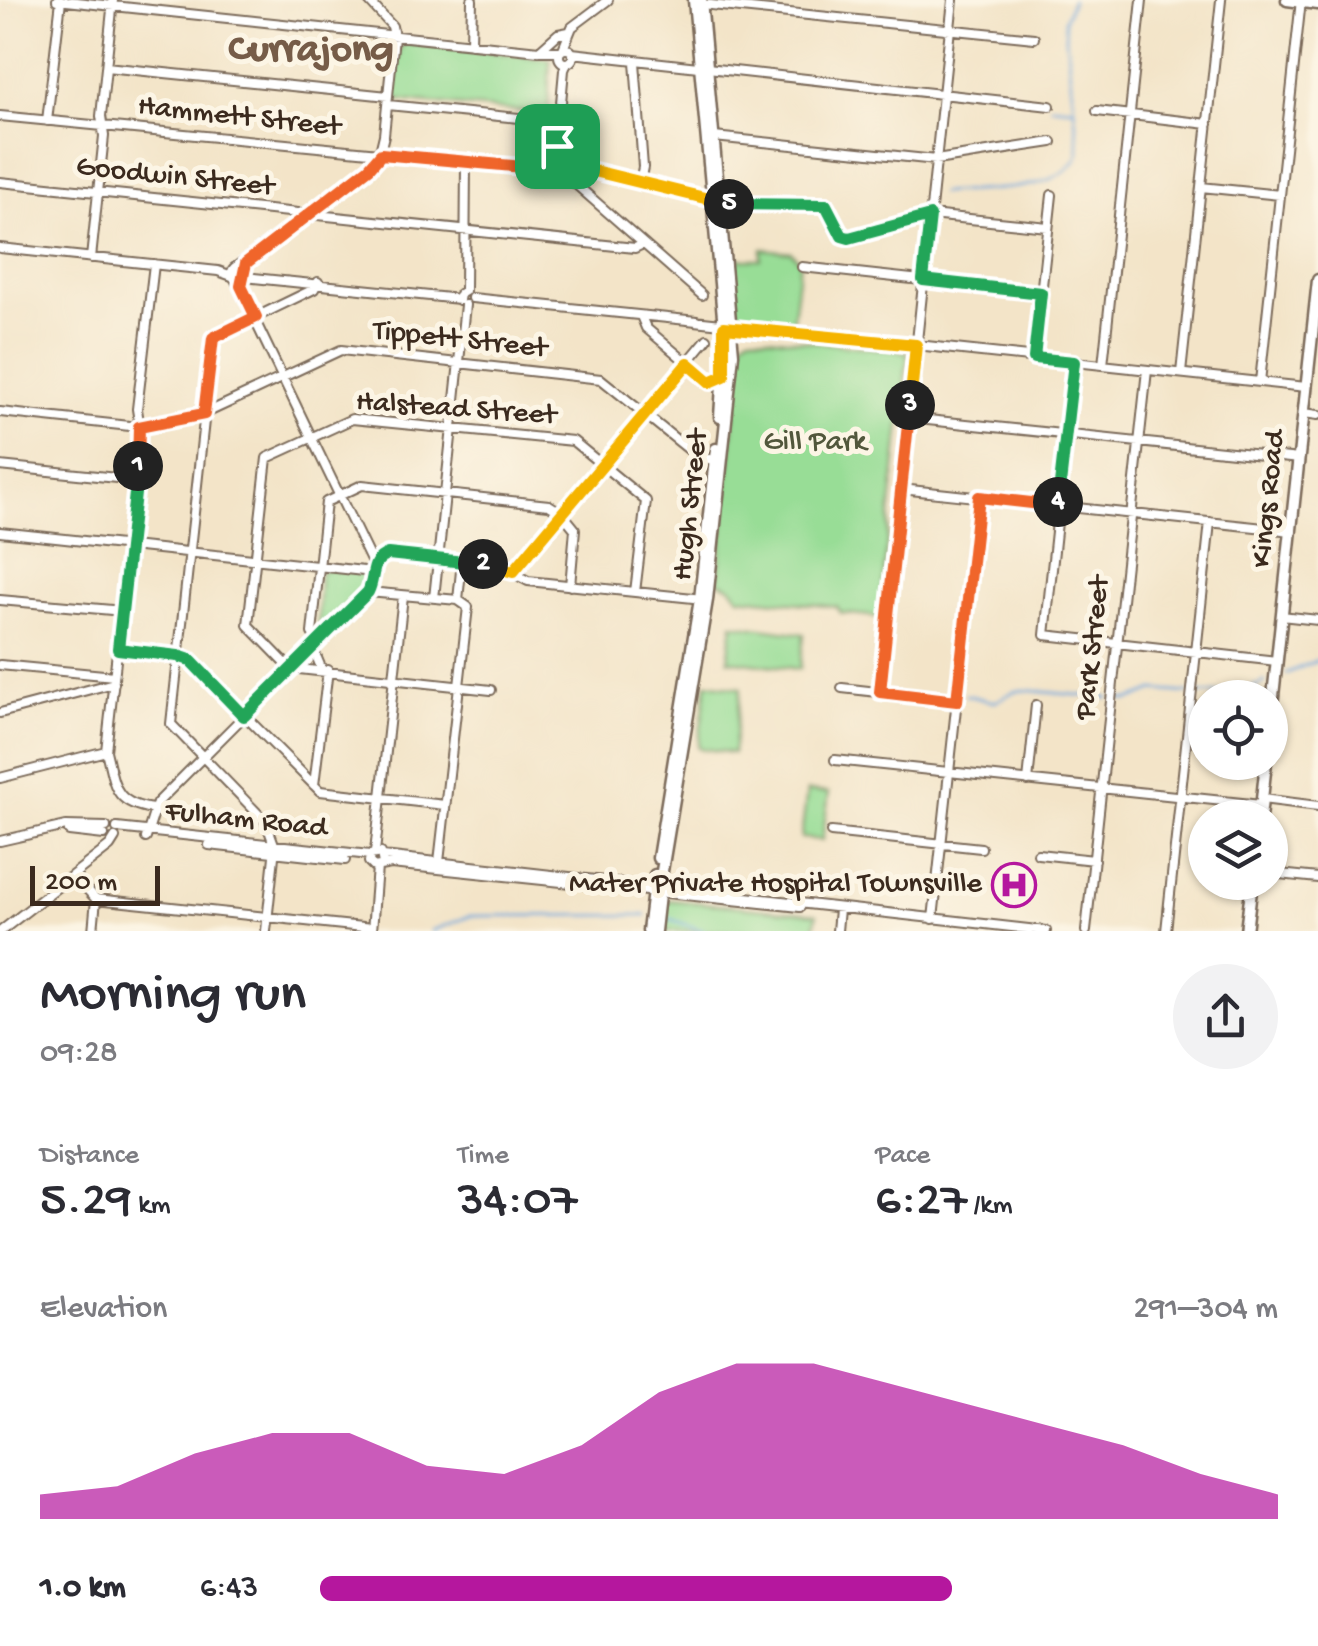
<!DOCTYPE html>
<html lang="en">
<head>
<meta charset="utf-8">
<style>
  :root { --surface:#fff; --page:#f2f2f3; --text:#2b2b33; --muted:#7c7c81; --accent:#b5179e }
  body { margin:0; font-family:"Gochi Hand",sans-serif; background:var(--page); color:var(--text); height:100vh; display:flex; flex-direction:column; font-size:38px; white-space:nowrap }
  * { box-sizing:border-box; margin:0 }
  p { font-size:32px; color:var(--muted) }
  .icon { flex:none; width:55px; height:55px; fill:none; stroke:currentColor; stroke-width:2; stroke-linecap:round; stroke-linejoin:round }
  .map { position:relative; height:931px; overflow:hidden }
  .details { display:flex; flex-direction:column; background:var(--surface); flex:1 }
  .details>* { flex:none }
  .tools { position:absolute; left:1188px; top:680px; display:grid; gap:20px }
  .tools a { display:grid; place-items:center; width:100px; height:100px; border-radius:50%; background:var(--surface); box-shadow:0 2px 8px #0004; font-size:50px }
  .scale { position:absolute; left:30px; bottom:25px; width:130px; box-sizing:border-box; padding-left:10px; border:5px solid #3b2a1e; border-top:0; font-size:28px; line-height:35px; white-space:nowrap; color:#3b2a1e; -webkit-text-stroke:8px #fcf5e5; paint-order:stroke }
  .pin { position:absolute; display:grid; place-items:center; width:85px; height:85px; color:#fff; margin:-42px; border-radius:20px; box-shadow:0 5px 15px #0006 }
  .km { position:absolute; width:50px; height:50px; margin:-25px; border-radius:50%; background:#222; color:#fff; font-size:28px; line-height:50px; text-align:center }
  .round { display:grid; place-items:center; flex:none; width:105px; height:105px; border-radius:52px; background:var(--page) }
  .head { display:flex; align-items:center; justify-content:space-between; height:170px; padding:0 40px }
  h1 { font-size:55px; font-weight:600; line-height:75px }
  .stats { display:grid; grid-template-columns:repeat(3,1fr); gap:15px; height:170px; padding:10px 40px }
  .stats div { display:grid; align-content:center }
  .stats b { font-size:50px; font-weight:600 }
  .stats small { font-size:28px; font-weight:400 }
  .stats p { font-size:28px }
  .chart { height:280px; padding:20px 40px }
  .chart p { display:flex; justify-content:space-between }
  .chart svg { width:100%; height:180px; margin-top:10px; fill:var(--accent); opacity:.7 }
  ul { padding:0 40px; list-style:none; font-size:32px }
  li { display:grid; grid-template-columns:160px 120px 1fr; align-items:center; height:75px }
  li i { height:25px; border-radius:12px; background:var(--accent) }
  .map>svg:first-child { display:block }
  .green { fill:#98dd96; stroke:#6a845a; stroke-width:2.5 }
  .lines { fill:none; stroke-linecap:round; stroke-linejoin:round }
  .stream { stroke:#6da7dd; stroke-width:2.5 }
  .minor-casing { stroke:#7b6b5a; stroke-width:12 }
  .major-casing { stroke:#7b6b5a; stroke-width:15 }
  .minor { stroke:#fff; stroke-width:8 }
  .major { stroke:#fff; stroke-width:10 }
  .split-1-casing { stroke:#fff; stroke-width:20 }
  .split-2-casing { stroke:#fff; stroke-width:20 }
  .split-3-casing { stroke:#fff; stroke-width:20 }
  .split-4-casing { stroke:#fff; stroke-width:20 }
  .split-5-casing { stroke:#fff; stroke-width:20 }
  .split-6-casing { stroke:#fff; stroke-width:20 }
  .split-1 { stroke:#f0652b; stroke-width:12 }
  .split-2 { stroke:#22a559; stroke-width:12 }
  .split-3 { stroke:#f5b400; stroke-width:12 }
  .split-4 { stroke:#f0652b; stroke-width:12 }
  .split-5 { stroke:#22a559; stroke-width:12 }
  .split-6 { stroke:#f5b400; stroke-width:12 }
  .labels { text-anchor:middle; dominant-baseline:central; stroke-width:10; stroke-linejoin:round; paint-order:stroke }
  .street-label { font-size:30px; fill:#3b2a1e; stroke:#fcf5e5 }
  .park-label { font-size:30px; fill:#52573c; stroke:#fcf5e5 }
  .poi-label { font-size:30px; fill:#3b2a1e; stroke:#fcf5e5; text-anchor:end }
  .district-label { font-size:40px; font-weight:bold; fill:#765c48; stroke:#fcf5e5 }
</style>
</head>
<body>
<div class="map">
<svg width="1318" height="931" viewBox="0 0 1318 931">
  <rect width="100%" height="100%" fill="#fcf5e5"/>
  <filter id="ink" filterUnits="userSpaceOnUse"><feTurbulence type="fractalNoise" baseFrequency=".01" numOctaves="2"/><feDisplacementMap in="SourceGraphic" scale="20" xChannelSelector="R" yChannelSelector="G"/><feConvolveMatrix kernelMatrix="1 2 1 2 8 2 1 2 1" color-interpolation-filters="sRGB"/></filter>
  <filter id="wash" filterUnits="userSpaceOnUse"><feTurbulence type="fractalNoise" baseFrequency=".0048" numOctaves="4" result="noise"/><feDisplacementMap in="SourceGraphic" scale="40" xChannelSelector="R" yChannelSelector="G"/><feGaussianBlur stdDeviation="2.25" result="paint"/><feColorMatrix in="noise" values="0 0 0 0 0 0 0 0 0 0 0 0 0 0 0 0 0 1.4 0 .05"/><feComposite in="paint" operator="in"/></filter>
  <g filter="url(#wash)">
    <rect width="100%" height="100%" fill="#f3e4c8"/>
    <path class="green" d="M407 42 550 59 548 114 397 100 394 95 400 48Z
      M762 249 791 252 800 262 792 325 743 320 737 314 732 259H761Z
      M750 335 908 352 879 617 841 613 837 607 739 597 731 587 718 581 742 341Z
      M325 569 361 573 366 579 365 586 320 631 318 628 320 572Z
      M733 624 804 634 800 669 728 660Z
      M707 683 741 688 733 753 698 748Z
      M807 791 829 793 822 840 801 838Z
      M670 900 817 914 814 931H661L664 904Z"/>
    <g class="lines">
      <path class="stream" d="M1051 106 1073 108
        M940 193C977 189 1066 195 1079 152L1064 21 1072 0
        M1285 674 1318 660
        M1196 694 1238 693 1265 682
        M966 695 995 702 1013 692 1023 690 1108 698
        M1115 698 1129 700 1154 690 1188 693
        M659 915 704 931
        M431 931 470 916 646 915"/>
    </g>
  </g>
  <g filter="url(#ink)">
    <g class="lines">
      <defs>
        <path id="minor" d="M57 0 539 51H561
          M701 4 1034 38
          M471 44 472 0
          M563 49 572 27 608 0
          M559 56a7 7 0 1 1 14 0a7 7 0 1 1-14 0Z
          M539 51 558 34 569 32
          M572 53 1050 106
          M635 62 643 167 640 182
          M106 67 388 96
          M388 105 559 122
          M1097 111 1208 124
          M0 116 534 168 552 174
          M47 121 61 0
          M714 137 936 160 1052 142
          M548 166a9 9 0 1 1 18 0a9 9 0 1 1-18 0Z
          M551 159 557 146 564 70 567 63
          M565 161 720 204 826 205 842 235 849 238 930 215 1048 227
          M565 171 572 181 702 295
          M0 182 635 248 643 244
          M1201 187 1280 195
          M0 248 218 271 232 276
          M91 258 104 136 101 116 113 0
          M237 266 378 160 384 135 394 37 392 26 368 0
          M232 273a7 7 0 1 1 14 0a7 7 0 1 1-14 0Z
          M802 267 1041 293
          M244 277 459 299
          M235 279 373 565
          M472 298 697 321
          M459 300 460 294 465 291 466 162
          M641 316 646 328 710 382 723 377
          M694 321 1306 387
          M1034 358 1052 195
          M1074 362 1045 635 1277 661
          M1103 365 1142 0
          M1181 373 1221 0
          M1260 382 1301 0
          M0 412 139 427 204 414 341 350 601 379 698 457 719 461
          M1304 413 1318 415
          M909 418 1299 459
          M0 466 136 480
          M901 489 1292 531
          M0 532 373 572
          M513 572 707 339
          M368 592 458 600
          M434 598 465 305
          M0 600 123 611
          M1281 616 1318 620
          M318 640 312 633 326 502 362 485 549 505 562 513 575 529 570 586
          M312 646 322 670
          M118 649 178 655 189 660 320 791 445 805
          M0 665 114 676
          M842 688 957 701
          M491 690 290 668 248 625 267 458 352 419 573 441 646 501 635 592
          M880 692 953 0
          M0 713 114 683
          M835 760 1261 805
          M0 778 106 751
          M1028 781 1036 705
          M314 785 328 670
          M1262 799 1318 806
          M153 809C113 803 115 786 106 751L141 435 137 409 154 264
          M117 828 370 855
          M69 831 104 835
          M831 832 981 848
          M146 838 157 803 368 592C375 577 369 560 388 554L502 567 528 581 703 599
          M0 841 66 826 106 827
          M209 845 345 860
          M375 852 403 596
          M1038 854 1094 860
          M383 856 1046 931
          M439 862 468 607 458 600 462 561
          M383 864 381 853 370 855 369 862 374 867 391 864 800 907
          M1270 873 1318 878
          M74 875 96 899 372 928
          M933 919 979 497
          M1 931 110 846 115 838
          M93 931 96 899
          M266 931 275 847 266 822 171 724 213 338 314 289 318 282
          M372 931 377 867
          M837 931 839 909
          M1086 931 1147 370
          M1166 931 1210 522"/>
        <path id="major" d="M694 0 725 338 720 417
          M1287 0 1318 4
          M1270 724 1318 280
          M1260 818 1266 762
          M658 858 700 599 716 449
          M648 931 655 875
          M655 931 661 877 707 600 733 354 701 0
          M1246 931 1252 882"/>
      </defs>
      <use href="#minor" class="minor-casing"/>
      <use href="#major" class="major-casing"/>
      <use href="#minor" class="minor"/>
      <use href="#major" class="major"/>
    </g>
  </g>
  <g class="lines" filter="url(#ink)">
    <defs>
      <path id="split-1" d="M138 466 139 427 204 414 213 338 256 317 241 286 246 263 369 168 381 154 534 168 548 164 557 146"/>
      <path id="split-2" d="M138 466 118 649 178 656 190 660 244 716 368 592C376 577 369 561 388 554L483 564"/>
      <path id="split-3" d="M483 564 513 572 688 363 710 382 724 376V327L916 345 910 405"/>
      <path id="split-4" d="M910 405 880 692 957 701 979 497 1058 506V502"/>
      <path id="split-5" d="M729 204 826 205 842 236 849 238 930 216 923 280 1041 293 1034 358 1074 362 1058 502"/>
      <path id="split-6" d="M557 146 562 158 574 166 729 204"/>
    </defs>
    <use href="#split-1" class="split-1-casing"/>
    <use href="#split-2" class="split-2-casing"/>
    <use href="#split-3" class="split-3-casing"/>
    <use href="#split-4" class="split-4-casing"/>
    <use href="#split-5" class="split-5-casing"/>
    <use href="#split-6" class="split-6-casing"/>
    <use href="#split-1" class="split-1"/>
    <use href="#split-2" class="split-2"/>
    <use href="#split-3" class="split-3"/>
    <use href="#split-4" class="split-4"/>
    <use href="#split-5" class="split-5"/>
    <use href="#split-6" class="split-6"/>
  </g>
  <defs>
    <symbol id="hospital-ring" viewBox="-11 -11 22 22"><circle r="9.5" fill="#fcf5e5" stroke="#b5179e" stroke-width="1.5"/><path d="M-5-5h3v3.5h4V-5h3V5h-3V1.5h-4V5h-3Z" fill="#b5179e"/></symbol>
  </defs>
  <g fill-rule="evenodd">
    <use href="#hospital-ring" x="989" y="860" width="50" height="50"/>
  </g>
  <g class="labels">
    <g class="street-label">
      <text transform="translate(239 118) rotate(6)">Hammett Street</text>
      <text transform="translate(175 178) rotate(6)">Goodwin Street</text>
      <text transform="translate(460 341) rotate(6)">Tippett Street</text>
      <text transform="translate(456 410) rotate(4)">Halstead Street</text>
      <text transform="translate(1270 499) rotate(-84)">Kings Road</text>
      <text transform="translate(692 505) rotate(-84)">Hugh Street</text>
      <text transform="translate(1094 648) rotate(-84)">Park Street</text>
      <text transform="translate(246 821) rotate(6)">Fulham Road</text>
    </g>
    <g class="park-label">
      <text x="815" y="443">Gill Park</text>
    </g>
    <g class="poi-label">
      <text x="982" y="885">Mater Private Hospital Townsville</text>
    </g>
    <g class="district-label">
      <text x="311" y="51">Currajong</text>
    </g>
  </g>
</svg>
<div class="tools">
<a><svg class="icon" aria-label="locate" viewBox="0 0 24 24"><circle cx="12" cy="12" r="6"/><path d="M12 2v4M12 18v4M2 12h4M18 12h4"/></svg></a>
<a><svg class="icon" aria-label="layers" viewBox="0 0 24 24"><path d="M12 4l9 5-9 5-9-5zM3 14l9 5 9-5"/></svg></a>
</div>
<div class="scale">200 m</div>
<div class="pin" style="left:557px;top:146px;background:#1e9e55"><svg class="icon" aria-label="arrive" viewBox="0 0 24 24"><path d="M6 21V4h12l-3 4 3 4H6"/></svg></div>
<b class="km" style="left:138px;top:466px">1</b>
<b class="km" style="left:483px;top:564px">2</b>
<b class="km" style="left:910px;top:405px">3</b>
<b class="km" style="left:1058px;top:502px">4</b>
<b class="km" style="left:729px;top:204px">5</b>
</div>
<section class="details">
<div class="head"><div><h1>Morning run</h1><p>09:28</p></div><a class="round"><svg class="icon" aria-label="share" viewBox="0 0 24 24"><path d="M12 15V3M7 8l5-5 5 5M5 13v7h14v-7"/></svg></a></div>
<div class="stats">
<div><p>Distance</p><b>5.29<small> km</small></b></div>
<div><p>Time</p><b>34:07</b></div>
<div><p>Pace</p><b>6:27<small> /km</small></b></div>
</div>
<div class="chart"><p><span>Elevation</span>291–304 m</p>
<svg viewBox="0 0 160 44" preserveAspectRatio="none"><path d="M0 44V38L10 36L20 28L30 23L40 23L50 31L60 33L70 26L80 13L90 6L100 6L110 11L120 16L130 21L140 26L150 33L160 38V44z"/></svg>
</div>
<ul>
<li><b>1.0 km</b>6:43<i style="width:66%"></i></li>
</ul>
</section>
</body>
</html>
